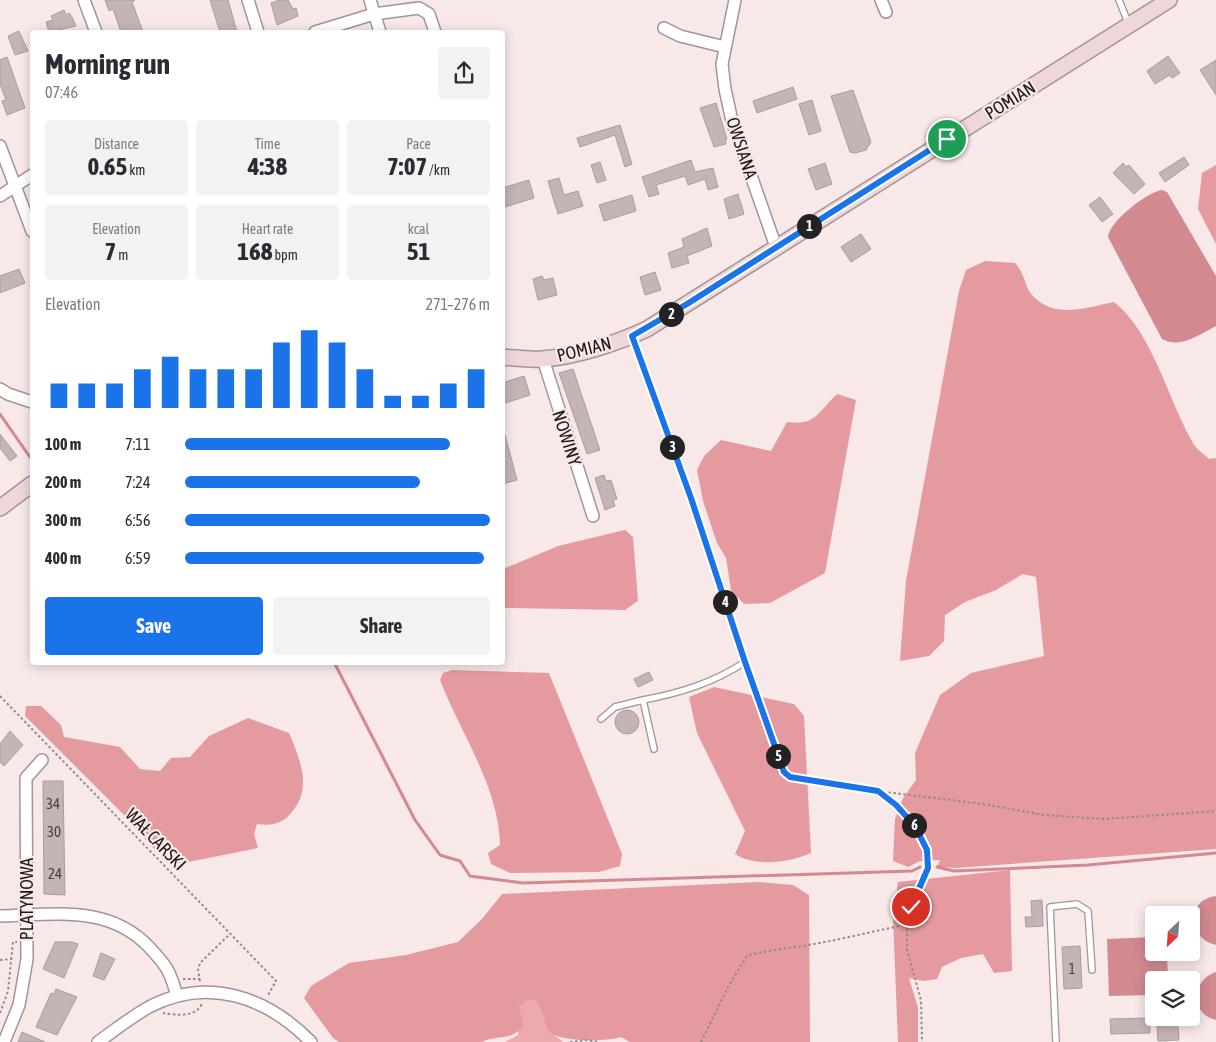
<!DOCTYPE html>
<html lang="en">
<head>
<meta charset="utf-8">
<style>
  :root { --surface:#fff; --page:#f2f2f3; --text:#2b2b33; --muted:#7c7c81; --accent:#1a73e8 }
  body { margin:0; font-family:"Asap Condensed",sans-serif; background:var(--page); color:var(--text); height:100vh; display:flex; flex-direction:column; font-size:19px; white-space:nowrap }
  * { box-sizing:border-box; margin:0 }
  p { font-size:16px; color:var(--muted) }
  .icon { flex:none; width:28px; height:28px; fill:none; stroke:currentColor; stroke-width:2; stroke-linecap:round; stroke-linejoin:round }
  .map { position:relative; flex:1; overflow:hidden }
  .sheet { position:absolute; left:30px; top:30px; width:475px; height:635px; display:flex; flex-direction:column; background:var(--surface); border-radius:5px; box-shadow:0 2px 12px #0003 }
  .sheet>* { flex:none }
  .needle { width:32px; rotate:205deg }
  .controls { position:absolute; left:1145px; top:906px; display:grid; gap:10px }
  .controls a { display:grid; place-items:center; width:55px; height:55px; border-radius:5px; background:var(--surface); box-shadow:0 2px 12px #0003; font-size:25px }
  .pin { position:absolute; display:grid; place-items:center; width:42px; height:42px; color:#fff; margin:-21px; border:2px solid #fff; border-radius:50%; box-shadow:0 1px 5px #0007 }
  .km { position:absolute; width:25px; height:25px; margin:-12px; border-radius:50%; background:#222; color:#fff; font-size:14px; line-height:25px; text-align:center }
  .round { display:grid; place-items:center; flex:none; width:52px; height:52px; border-radius:5px; background:var(--page) }
  .headline { display:flex; align-items:center; justify-content:space-between; height:85px; padding:0 15px }
  h1 { font-size:28px; font-weight:700; line-height:38px }
  .metrics { display:grid; grid-template-columns:repeat(3,1fr); gap:8px; height:85px; padding:5px 15px }
  .metrics div { display:grid; align-content:center; border-radius:5px; background:var(--page); text-align:center }
  .metrics b { font-size:25px; font-weight:700 }
  .metrics small { font-size:14px; font-weight:400 }
  .metrics p { font-size:14px }
  .chart { height:140px; padding:10px 15px }
  .chart p { display:flex; justify-content:space-between }
  .chart svg { width:100%; height:90px; margin-top:5px; stroke:var(--accent); stroke-width:6 }
  .primary-button { display:flex; gap:10px; margin-top:auto; padding:10px 15px }
  .primary-button a { flex:1; height:58px; border-radius:5px; background:var(--accent); color:#fff; font-size:20px; font-weight:700; line-height:58px; text-align:center }
  .primary-button a+a { background:var(--page); color:var(--text) }
  ul { padding:0 15px; list-style:none; font-size:16px }
  li { display:grid; grid-template-columns:80px 60px 1fr; align-items:center; height:38px }
  li i { height:12px; border-radius:6px; background:var(--accent) }
  .map>svg:first-child { display:block }
  .green { fill:#eea9ae }
  .forest { fill:#e59aa0 }
  .water { fill:#d2898f }
  .lines { fill:none; stroke-linecap:round; stroke-linejoin:round }
  .stream { stroke:#d2898f; stroke-width:3 }
  .building { fill:#c4b4b5; stroke:#ab9c9d }
  .lane-casing { stroke:#a39495; stroke-width:8 }
  .street-casing { stroke:#a39495; stroke-width:14 }
  .secondary-casing { stroke:#a39495; stroke-width:18 }
  .path { stroke:#958a8a; stroke-width:2; stroke-dasharray:2.5 2.5; stroke-linecap:butt }
  .lane { stroke:#fff; stroke-width:5.5 }
  .street { stroke:#fff; stroke-width:11 }
  .secondary { stroke:#efd6d8; stroke-width:15 }
  .route-casing { stroke:#fff; stroke-width:10 }
  .route { stroke:#1a73e8; stroke-width:6 }
  .labels { text-anchor:middle; dominant-baseline:central; stroke-width:4.5; stroke-linejoin:round; paint-order:stroke }
  .number-label { font-size:15px; fill:#473f3f }
  .street-label { font-size:18px; fill:#1d1818; stroke:#f8e8e8 }
</style>
</head>
<body>
<div class="map">
<svg width="1216" height="1042" viewBox="0 0 1216 1042">
  <rect width="100%" height="100%" fill="#f8e8e8"/>
  <path class="green" d="M534 1000 542 1009 549 1031 563 1042H505L518 1035 519 1008 525 1002Z"/>
  <path class="forest" d="M1216 165V244L1198 209 1202 173Z
    M985 261 1015 263C1025 274 1025 286 1031 294 1054 320 1084 308 1114 302 1152 331 1169 402 1193 443 1196 449 1204 454 1209 459L1216 458V849L955 868 937 867 940 860 920 861 908 867 893 861 895 819 903 798 916 780 915 753 940 695 971 673 1044 656 1036 577 1023 574 996 590 965 602 945 615 944 641 929 656 900 661 906 581 959 291 966 270Z
    M837 394 856 400 825 573 770 603 744 604 731 590 726 558 717 543 703 501 697 470 704 456 721 440 771 451 787 422C816 426 818 412 837 394Z
    M625 530 633 537 638 601 625 610 503 608V569L558 546Z
    M452 670 549 673 622 854 620 866 599 872 510 873 491 864 488 853 500 845C499 787 460 732 440 680L443 673Z
    M714 687 794 704 804 716 811 853C789 863 755 867 735 854L745 831 697 733 689 697Z
    M26 706H41L61 725 64 737 120 747 140 769 160 771 171 758 190 757 209 736 248 718 289 733C300 759 313 789 291 813 282 824 271 826 257 824L254 834 258 848 173 865 150 845 128 819 25 716Z
    M1010 870 1012 971 994 973 983 954 961 958 942 967 937 979 923 981 909 978 918 1008V1042H898L893 917 898 882Z
    M759 882 793 885 809 895 810 1042H630L621 1037C605 1042 561 1042 549 1032 542 1021 547 1013 534 1000L525 1002 519 1008 524 1026C509 1042 498 1034 482 1042H339L333 1038 304 998 311 986 349 963 406 955 458 942 482 919 502 894Z"/>
  <path class="water" d="M1162 190 1167 192 1216 276V326C1198 335 1181 349 1162 339L1108 237C1109 222 1147 192 1162 190Z
    M1216 896V945C1186 938 1185 900 1216 896Z
    M1154 937V952L1167 953 1168 980H1154V995L1109 996 1107 939Z
    M1216 972V1020C1189 1014 1192 979 1216 972Z"/>
  <g class="lines">
    <path class="stream" d="M0 414 32 460
      M334 662 415 820 440 855 460 861 470 876 523 883 912 871 920 867
      M937 867 954 871 1088 865 1216 853"/>
  </g>
  <path class="building" d="M105 0H135L132 2 143 32H121L113 9 109 11Z
    M210 0H228L237 32H220Z
    M280 0H288L293 9 296 8 298 16 277 25 271 3Z
    M64 10 66 15 69 13 72 17 76 26 49 32 46 22 53 20 51 16Z
    M19 31 28 51 15 55 8 36Z
    M1168 56 1180 73 1172 78 1170 75 1155 84 1147 71Z
    M7 57 25 108 7 115 2 101 6 100 0 84V60Z
    M1216 60V95L1200 70Z
    M793 87 797 99 757 113 753 101Z
    M853 90 871 142 866 150 855 153 850 152 831 96Z
    M812 100 821 131 809 135 799 104Z
    M716 103 727 139H725L726 144 714 147 700 108Z
    M620 125 632 164 625 167 615 135 580 147 577 138Z
    M1184 157 1189 165 1165 182 1159 173Z
    M691 160 695 172 713 168 718 187 708 190 705 179 688 185 685 176 656 185 659 194 649 197 642 177Z
    M600 162 606 180 597 183 591 165Z
    M825 163 832 184 816 190 808 169Z
    M1123 163 1126 167 1129 165 1145 184 1134 194 1113 173Z
    M559 178 564 195 578 191 583 206 558 214 548 181Z
    M529 180 534 198 502 208V188Z
    M738 194 744 214 729 219 724 199Z
    M632 195 636 211 604 221 599 205Z
    M1100 197 1113 214 1102 222 1089 205Z
    M707 228 712 246 687 256 689 263 672 268 668 253 684 247 682 239Z
    M861 234 871 249 851 262 841 247Z
    M19 269 25 283 0 293V276Z
    M655 272 661 290 645 295 640 277Z
    M542 276 544 280 553 278 557 295 538 300 533 279Z
    M573 369 600 450 587 454 559 373Z
    M524 376 530 395 502 404V383Z
    M0 434 17 456 10 461 0 448Z
    M502 435H505L517 480 502 484Z
    M604 475 606 481 611 480 617 499 613 500 615 506 605 510 595 478Z
    M649 672 653 680 638 687 634 679Z
    M615 722a12 12 0 1 1 24 0a12 12 0 1 1-24 0Z
    M10 731 23 745 4 766 0 762V744Z
    M43 781H63L65 895 44 894Z
    M1042 900 1043 926 1026 927 1025 917H1032L1031 901Z
    M55 942H72L78 944 64 978 43 969Z
    M1080 946 1082 988 1064 989 1062 947Z
    M101 953 115 959 104 980 93 976Z
    M56 989 77 997 57 1035 36 1027 51 993 54 994Z
    M1150 1018V1033L1111 1034 1110 1019Z
    M1178 1025 1179 1040 1158 1041 1157 1026Z
    M22 1032 45 1042H18Z"/>
  <g class="lines">
    <defs>
      <path id="lane" d="M1119 0 1129 25
        M632 336 691 498 745 662C713 683 680 693 643 700
        M601 719 615 707 643 700 654 749
        M1056 1042 1050 907 1077 904 1088 911 1092 970"/>
      <path id="street" d="M84 0 96 32
        M248 0 258 32
        M370 0 380 32
        M735 0 722 64 725 89 732 121 776 247
        M881 0 886 12
        M664 28 680 36 725 47
        M315 32 374 14 419 8 429 14 435 32
        M0 146 32 231
        M0 196 32 175
        M543 359 593 516
        M0 389 8 394 32 402
        M0 916C54 915 108 904 149 947 167 966 170 971 177 996
        M4 1042 19 1005 27 959 26 778 42 760
        M98 1042C115 1030 131 1017 149 1007 208 976 267 997 311 1042"/>
      <path id="secondary" d="M502 357C515 358 529 360 542 359 574 357 618 343 647 329L1169 0
        M0 508 32 484"/>
    </defs>
    <use href="#lane" class="lane-casing"/>
    <use href="#street" class="street-casing"/>
    <use href="#secondary" class="secondary-casing"/>
    <path class="path" d="M748 670 780 761 785 772 791 777 861 789 983 804 1044 815 1105 819 1216 811
      M0 696 276 981 267 997
      M879 791 915 826 927 850 928 868 907 919V950L921 1000 922 1042
      M0 960 12 959
      M183 979H200
      M200 981 198 970 200 963 230 934
      M0 1013 8 991 13 942H17
      M163 1013C175 1015 197 1018 202 1003
      M570 1042 586 1040 599 1042
      M701 1042 729 985 747 956C771 949 795 948 819 943 848 938 877 930 906 925"/>
    <use href="#lane" class="lane"/>
    <use href="#street" class="street"/>
    <use href="#secondary" class="secondary"/>
  </g>
  <g class="lines">
    <defs>
      <path id="route" d="M911 907 928 868 927 850 915 826 896 805 878 791 790 777 784 772 745 662 691 498 632 336 687 304 947 139"/>
    </defs>
    <use href="#route" class="route-casing"/>
    <use href="#route" class="route"/>
  </g>
  <g class="labels">
    <g class="number-label">
      <text x="53" y="803">34</text>
      <text x="54" y="831">30</text>
      <text x="55" y="873">24</text>
      <text x="1072" y="968">1</text>
    </g>
    <g class="street-label">
      <text transform="translate(1010 100) rotate(-32)">POMIAN</text>
      <text transform="translate(742 148) rotate(72)">OWSIANA</text>
      <text transform="translate(584 349) rotate(-14)">POMIAN</text>
      <text transform="translate(567 438) rotate(72)">NOWINY</text>
      <text transform="translate(156 839) rotate(46)">WAŁ CARSKI</text>
      <text transform="translate(26 899) rotate(-90)">PLATYNOWA</text>
    </g>
  </g>
</svg>
<div class="controls">
<a><svg class="needle" viewBox="-14 -14 28 28"><path d="M0-13l5 13h-10z" fill="#e53935"/><path d="M0 13l5-13h-10z" fill="#7c7c81"/></svg></a>
<a><svg class="icon" aria-label="layers" viewBox="0 0 24 24"><path d="M12 4l9 5-9 5-9-5zM3 14l9 5 9-5"/></svg></a>
</div>
<div class="pin" style="left:947px;top:139px;background:#1e9e55"><svg class="icon" aria-label="arrive" viewBox="0 0 24 24"><path d="M6 21V4h12l-3 4 3 4H6"/></svg></div>
<div class="pin" style="left:911px;top:907px;background:#d93025"><svg class="icon" aria-label="check" viewBox="0 0 24 24"><path d="M5 12l5 5 9-10"/></svg></div>
<b class="km" style="left:809px;top:226px">1</b>
<b class="km" style="left:671px;top:314px">2</b>
<b class="km" style="left:672px;top:447px">3</b>
<b class="km" style="left:725px;top:602px">4</b>
<b class="km" style="left:778px;top:756px">5</b>
<b class="km" style="left:914px;top:825px">6</b>
<section class="sheet">
<div class="headline"><div><h1>Morning run</h1><p>07:46</p></div><a class="round"><svg class="icon" aria-label="share" viewBox="0 0 24 24"><path d="M12 15V3M7 8l5-5 5 5M5 13v7h14v-7"/></svg></a></div>
<div class="metrics">
<div><p>Distance</p><b>0.65<small> km</small></b></div>
<div><p>Time</p><b>4:38</b></div>
<div><p>Pace</p><b>7:07<small> /km</small></b></div>
</div>
<div class="metrics">
<div><p>Elevation</p><b>7<small> m</small></b></div>
<div><p>Heart rate</p><b>168<small> bpm</small></b></div>
<div><p>kcal</p><b>51</b></div>
</div>
<div class="chart"><p><span>Elevation</span>271–276 m</p>
<svg viewBox="0 0 160 44" preserveAspectRatio="none"><path d="M5 44V32M15 44V32M25 44V32M35 44V25M45 44V19M55 44V25M65 44V25M75 44V25M85 44V12M95 44V6M105 44V12M115 44V25M125 44V38M135 44V38M145 44V32M155 44V25"/></svg>
</div>
<ul>
<li><b>100 m</b>7:11<i style="width:87%"></i></li>
<li><b>200 m</b>7:24<i style="width:77%"></i></li>
<li><b>300 m</b>6:56<i style="width:100%"></i></li>
<li><b>400 m</b>6:59<i style="width:98%"></i></li>
</ul>
<div class="primary-button"><a>Save</a><a>Share</a></div>
</section>
</div>
</body>
</html>
